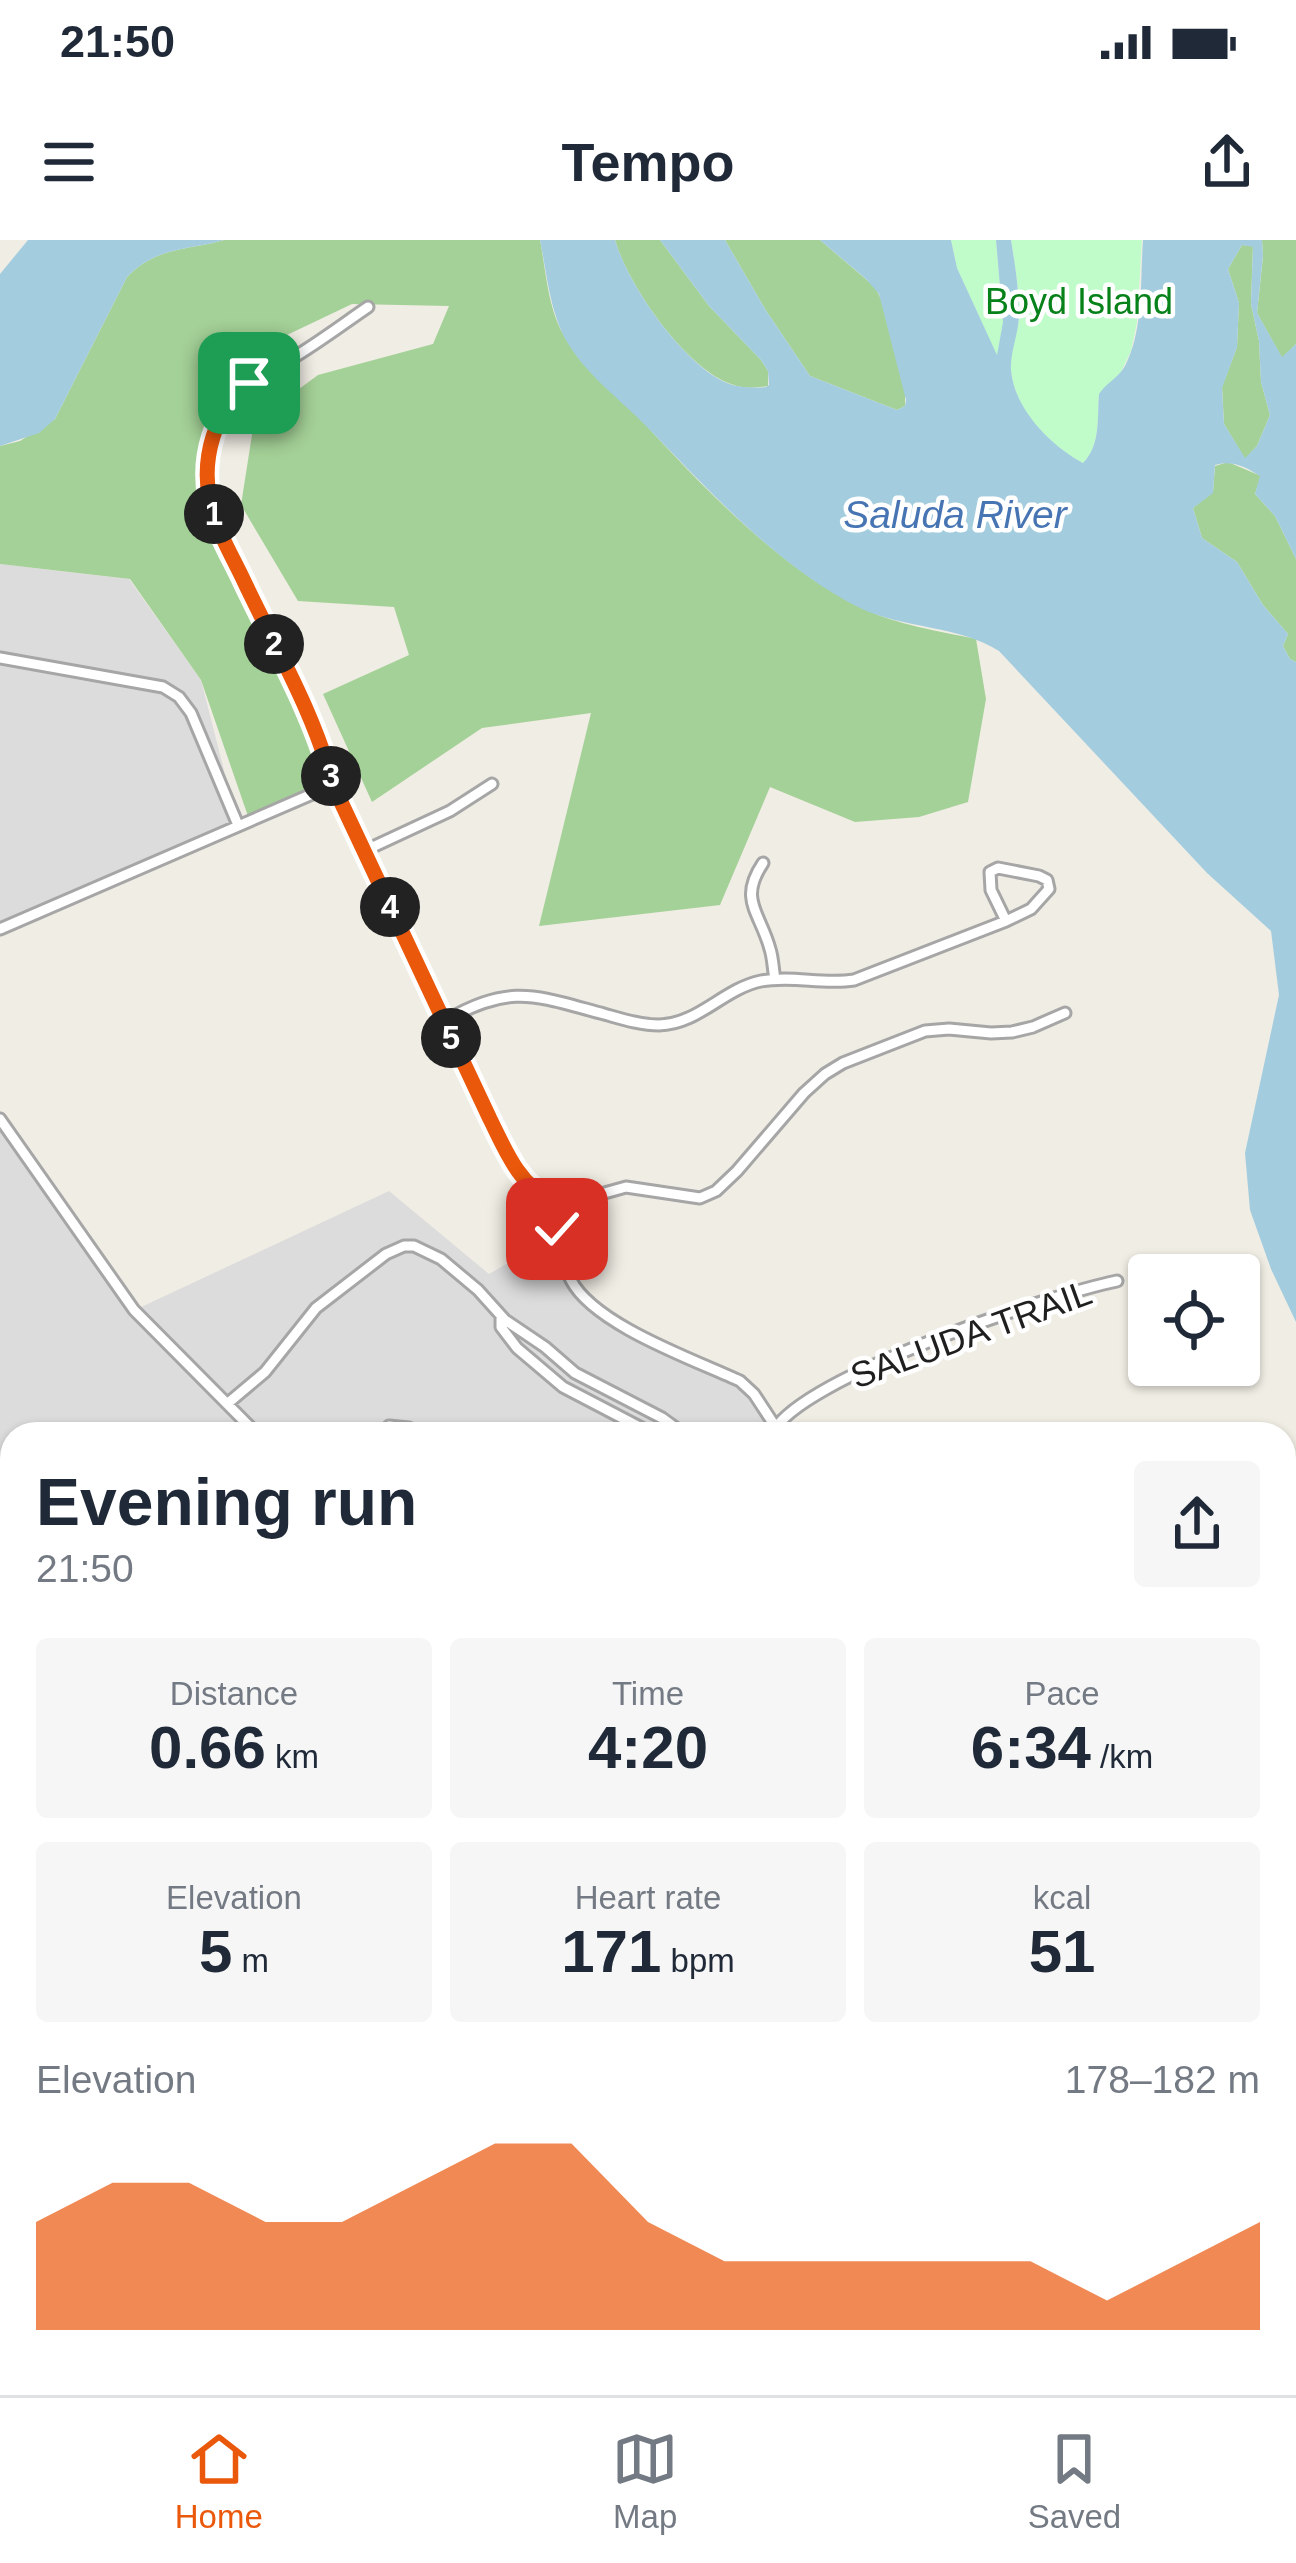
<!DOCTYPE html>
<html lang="en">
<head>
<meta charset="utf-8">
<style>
  :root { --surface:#fff; --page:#f6f6f7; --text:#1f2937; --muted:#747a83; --line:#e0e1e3; --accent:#ea580c }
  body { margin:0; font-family:Helvetica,sans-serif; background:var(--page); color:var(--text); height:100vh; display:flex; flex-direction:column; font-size:45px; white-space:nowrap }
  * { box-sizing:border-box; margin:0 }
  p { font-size:39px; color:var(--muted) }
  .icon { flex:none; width:66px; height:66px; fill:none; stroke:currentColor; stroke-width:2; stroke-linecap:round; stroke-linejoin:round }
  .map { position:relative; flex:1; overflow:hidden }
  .panel { position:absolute; left:0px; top:1182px; width:1296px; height:975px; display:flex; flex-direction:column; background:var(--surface); border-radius:36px 36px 0 0; box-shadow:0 3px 9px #0004 }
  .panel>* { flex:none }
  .buttons { position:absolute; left:1128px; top:1014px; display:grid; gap:24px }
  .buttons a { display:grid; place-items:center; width:132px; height:132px; border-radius:12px; background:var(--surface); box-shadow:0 3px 9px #0004; font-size:60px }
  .pin { position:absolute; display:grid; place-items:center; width:102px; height:102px; color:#fff; margin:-51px; border-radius:24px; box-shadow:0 6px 18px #0006 }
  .km { position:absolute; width:60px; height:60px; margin:-30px; border-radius:50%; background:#222; color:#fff; font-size:33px; line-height:60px; text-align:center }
  .round { display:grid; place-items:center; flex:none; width:126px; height:126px; border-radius:12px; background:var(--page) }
  .overview { display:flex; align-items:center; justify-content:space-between; height:204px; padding:0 36px }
  h1 { font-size:66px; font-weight:700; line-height:90px }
  .figures { display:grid; grid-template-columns:repeat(3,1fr); gap:18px; height:204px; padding:12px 36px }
  .figures div { display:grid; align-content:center; border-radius:12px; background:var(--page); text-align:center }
  .figures b { font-size:60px; font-weight:700 }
  .figures small { font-size:33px; font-weight:400 }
  .figures p { font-size:33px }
  .chart { height:336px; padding:24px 36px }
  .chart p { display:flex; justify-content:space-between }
  .chart svg { width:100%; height:216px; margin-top:12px; fill:var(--accent); opacity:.7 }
  .status { display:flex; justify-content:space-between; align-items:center; height:84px; padding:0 60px; background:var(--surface); direction:ltr }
  .status svg { height:33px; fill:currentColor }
  header { display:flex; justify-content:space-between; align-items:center; height:156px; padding:0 36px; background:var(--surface); font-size:54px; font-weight:700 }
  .menu { display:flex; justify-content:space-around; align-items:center; height:168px; border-top:3px solid var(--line); background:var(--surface); font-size:33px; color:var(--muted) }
  .menu a { display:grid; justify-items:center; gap:6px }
  .menu .selected { color:var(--accent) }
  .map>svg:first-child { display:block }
  .residential { fill:#dddcdc }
  .forest { fill:#a4d197 }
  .park { fill:#c0fcc9 }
  .water { fill:#a3cddf; fill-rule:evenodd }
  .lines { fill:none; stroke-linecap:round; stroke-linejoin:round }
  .minor-casing { stroke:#a6a6a6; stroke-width:15 }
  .major-casing { stroke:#997200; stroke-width:18 }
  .highway-casing { stroke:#e21d52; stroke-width:20 }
  .minor { stroke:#fff; stroke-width:9 }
  .major { stroke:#ffdb9a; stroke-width:12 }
  .highway { stroke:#ea8994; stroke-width:14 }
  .route-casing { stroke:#fff; stroke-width:24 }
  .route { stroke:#ea580c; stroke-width:15 }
  .labels { text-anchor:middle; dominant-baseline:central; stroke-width:9; stroke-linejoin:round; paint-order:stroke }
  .park-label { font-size:36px; fill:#07821a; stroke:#fff }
  .street-label { font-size:36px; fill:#1f1f1f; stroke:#fff }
  .water-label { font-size:39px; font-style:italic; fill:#4775b3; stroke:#fff }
</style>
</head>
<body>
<div class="status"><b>21:50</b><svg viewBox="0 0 49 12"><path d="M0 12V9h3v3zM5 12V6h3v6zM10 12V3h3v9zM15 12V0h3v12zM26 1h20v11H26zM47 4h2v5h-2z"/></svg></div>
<header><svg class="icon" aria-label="menu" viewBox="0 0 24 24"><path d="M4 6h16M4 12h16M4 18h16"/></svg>Tempo<svg class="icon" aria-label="share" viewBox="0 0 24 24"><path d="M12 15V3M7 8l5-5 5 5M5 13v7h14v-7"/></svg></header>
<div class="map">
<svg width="1296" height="2155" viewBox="0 0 1296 2155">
  <rect width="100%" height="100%" fill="#f0ede4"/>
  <path class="residential" d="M0 324 129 339 201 440 238 585 0 690Z
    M0 880 137 1069 389 951 489 1034 525 1013 580 1053 597 1069 740 1141 775 1186 772 1194H12V1362L0 1369Z"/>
  <path class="forest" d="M224 0H540C546 31 548 70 565 97 578 118 604 140 621 158 688 231 772 325 862 368 897 385 939 391 976 399L986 459 968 562 919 577 855 582 770 547 720 665 539 686 591 473 482 488 372 562 323 454 409 415 394 367 298 361 241 265 254 182 318 135 433 104 449 66 352 64 287 95 222 165 208 249 248 363 336 547 249 579 201 440 130 339 0 324V206L20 201 55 179 127 37C158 6 185 11 224 0Z
    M615 0H660L709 66 761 120 768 131V146C756 148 743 149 731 144 685 128 628 45 615 0Z
    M725 0H820L875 47 883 63 905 149V166L897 170 810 136 765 69Z
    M1262 0H1296V104L1282 118 1257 73 1263 16Z
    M1242 5 1253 6 1251 64 1259 101 1261 142 1270 175 1257 206 1245 219 1224 184 1222 147 1237 107 1239 63 1228 29Z
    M1228 222 1261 236 1255 254 1275 276 1296 319V422L1290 419 1283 406 1288 394 1263 365 1237 322 1202 298 1193 268 1213 252 1215 226Z"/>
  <path class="park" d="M951 0H996L1003 82 997 116 957 28Z
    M1011 0H1142L1137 82 1131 111 1121 132 1099 154C1097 178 1101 205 1083 223 1050 206 1014 169 1011 130 1009 112 1019 93 1019 74 1019 49 1015 25 1011 0Z"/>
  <path class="water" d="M28 0H224C185 11 158 6 127 37L55 179 39 193 0 206V34Z
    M540 0H615C628 45 683 124 727 143 739 148 753 148 766 147L769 145 768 131 761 120 709 66 660 0H725L765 69 810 136 897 170 905 166 906 160 879 54 866 39 820 0H951L957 28 997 115 1003 82 996 0H1011C1015 25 1019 49 1019 74 1019 93 1010 112 1011 130 1014 169 1051 206 1083 223 1101 205 1097 178 1099 154 1106 143 1118 138 1125 126 1144 89 1140 41 1143 0H1262L1263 15 1257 73 1282 117 1296 104V319L1275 276 1255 254 1260 236C1245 227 1233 220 1215 225L1213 253 1193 268 1202 298 1237 322 1263 365 1288 394 1283 406 1290 419 1296 422V1082L1271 1029 1250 970 1245 913 1279 755 1271 691 1207 633 999 411C958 385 904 389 860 368 780 328 713 255 651 191 625 163 590 139 569 105 550 75 547 34 540 0ZM1242 5 1253 7 1251 64 1259 101 1261 142 1270 175 1257 206 1245 218 1224 184 1222 148 1237 107 1239 63 1228 29Z"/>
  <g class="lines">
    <defs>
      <path id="minor" d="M368 67C343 84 318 103 291 119 273 130 253 137 237 153 209 182 202 228 211 266 218 293 233 318 245 342 276 409 314 473 333 545L490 879C504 908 519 946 550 958 557 986 558 1015 571 1040 594 1085 695 1120 740 1141L754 1154 775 1186
        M0 418 163 447 179 457 191 473 238 585
        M364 611 450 571 492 544
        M763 623C738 660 760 672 770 709 773 718 773 729 775 739
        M998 628 1039 636 1047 640 1049 649 1031 669 1006 681 991 650 990 632Z
        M0 689 333 545
        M443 782C511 743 533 755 604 774 622 779 640 785 659 785 699 784 723 749 761 741 792 735 823 745 854 740L1006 681
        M0 879 134 1070 257 1194
        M550 958 583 959 626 947 700 958 716 951 737 931 804 853 825 834 843 823 925 791 949 789 991 793 1012 792 1033 787 1065 773
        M501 1076V1087L517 1108 563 1147 653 1194
        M227 1164 265 1132 316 1068 386 1014 404 1006H414L441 1019 478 1050 505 1080 545 1107 575 1133 662 1178 684 1194
        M381 1194 389 1186 409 1188 418 1194
        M772 1194C797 1138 1053 1054 1117 1041
        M0 1369 12 1362
        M1284 1558 1296 1553
        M1 1611 12 1698
        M0 1771H12
        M0 2006 12 2001
        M1284 2095 1296 2090
        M1284 2119 1296 2146
        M170 2145 174 2155
        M1046 2145 1049 2155
        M0 2148 3 2155
        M130 2155 155 2145
        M1132 2155 1158 2145"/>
      <path id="major" d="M0 1611 12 1612
        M1284 1746 1296 1748"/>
      <path id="highway" d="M1284 1918 1296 1912
        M1284 1940 1296 1934
        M379 2151 383 2155
        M362 2155 365 2145
        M593 2155 650 2145
        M700 2155 725 2145
        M783 2155 808 2145"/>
    </defs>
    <use href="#minor" class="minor-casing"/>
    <use href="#major" class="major-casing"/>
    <use href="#highway" class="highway-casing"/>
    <use href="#minor" class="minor"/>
    <use href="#major" class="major"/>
    <use href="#highway" class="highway"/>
  </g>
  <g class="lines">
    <defs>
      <path id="route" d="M249 143C214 172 201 218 210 262 216 289 231 314 243 339 275 407 314 472 333 545L490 879C504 907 519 946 550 958L557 989"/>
    </defs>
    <use href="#route" class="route-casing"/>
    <use href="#route" class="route"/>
  </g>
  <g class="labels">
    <g class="park-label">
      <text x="1079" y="61">Boyd Island</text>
    </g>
    <g class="street-label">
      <text transform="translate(971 1094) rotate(-20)">SALUDA TRAIL</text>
    </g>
    <g class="water-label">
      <text x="955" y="274">Saluda River</text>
    </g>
  </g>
</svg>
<div class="buttons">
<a><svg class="icon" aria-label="locate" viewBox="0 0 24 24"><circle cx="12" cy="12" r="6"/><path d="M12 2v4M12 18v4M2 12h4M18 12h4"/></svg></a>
</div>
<div class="pin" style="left:249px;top:143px;background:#1e9e55"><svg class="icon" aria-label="arrive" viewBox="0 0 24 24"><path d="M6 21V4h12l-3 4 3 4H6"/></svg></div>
<div class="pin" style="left:557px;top:989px;background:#d93025"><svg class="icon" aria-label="check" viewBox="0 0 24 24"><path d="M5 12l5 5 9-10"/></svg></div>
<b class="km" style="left:214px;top:274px">1</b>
<b class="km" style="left:274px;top:404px">2</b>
<b class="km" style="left:331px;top:536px">3</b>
<b class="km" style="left:390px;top:667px">4</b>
<b class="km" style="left:451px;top:798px">5</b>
<section class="panel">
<div class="overview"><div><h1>Evening run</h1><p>21:50</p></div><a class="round"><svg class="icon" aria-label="share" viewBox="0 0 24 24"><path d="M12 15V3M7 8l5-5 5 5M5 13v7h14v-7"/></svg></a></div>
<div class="figures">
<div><p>Distance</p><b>0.66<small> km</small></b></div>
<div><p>Time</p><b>4:20</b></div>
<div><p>Pace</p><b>6:34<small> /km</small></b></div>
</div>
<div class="figures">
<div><p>Elevation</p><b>5<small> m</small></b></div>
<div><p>Heart rate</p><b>171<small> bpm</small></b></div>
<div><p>kcal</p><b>51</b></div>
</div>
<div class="chart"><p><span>Elevation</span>178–182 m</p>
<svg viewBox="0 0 160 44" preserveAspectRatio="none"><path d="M0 44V22L10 14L20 14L30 22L40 22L50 14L60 6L70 6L80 22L90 30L100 30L110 30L120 30L130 30L140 38L150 30L160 22V44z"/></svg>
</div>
</section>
</div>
<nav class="menu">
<a class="selected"><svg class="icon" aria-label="home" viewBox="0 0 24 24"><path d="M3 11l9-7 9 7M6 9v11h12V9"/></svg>Home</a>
<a><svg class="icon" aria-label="map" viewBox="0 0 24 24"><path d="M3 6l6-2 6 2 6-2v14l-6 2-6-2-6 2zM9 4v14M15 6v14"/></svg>Map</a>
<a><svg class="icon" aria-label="saved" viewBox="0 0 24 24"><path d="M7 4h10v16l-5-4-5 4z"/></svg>Saved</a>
</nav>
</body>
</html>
